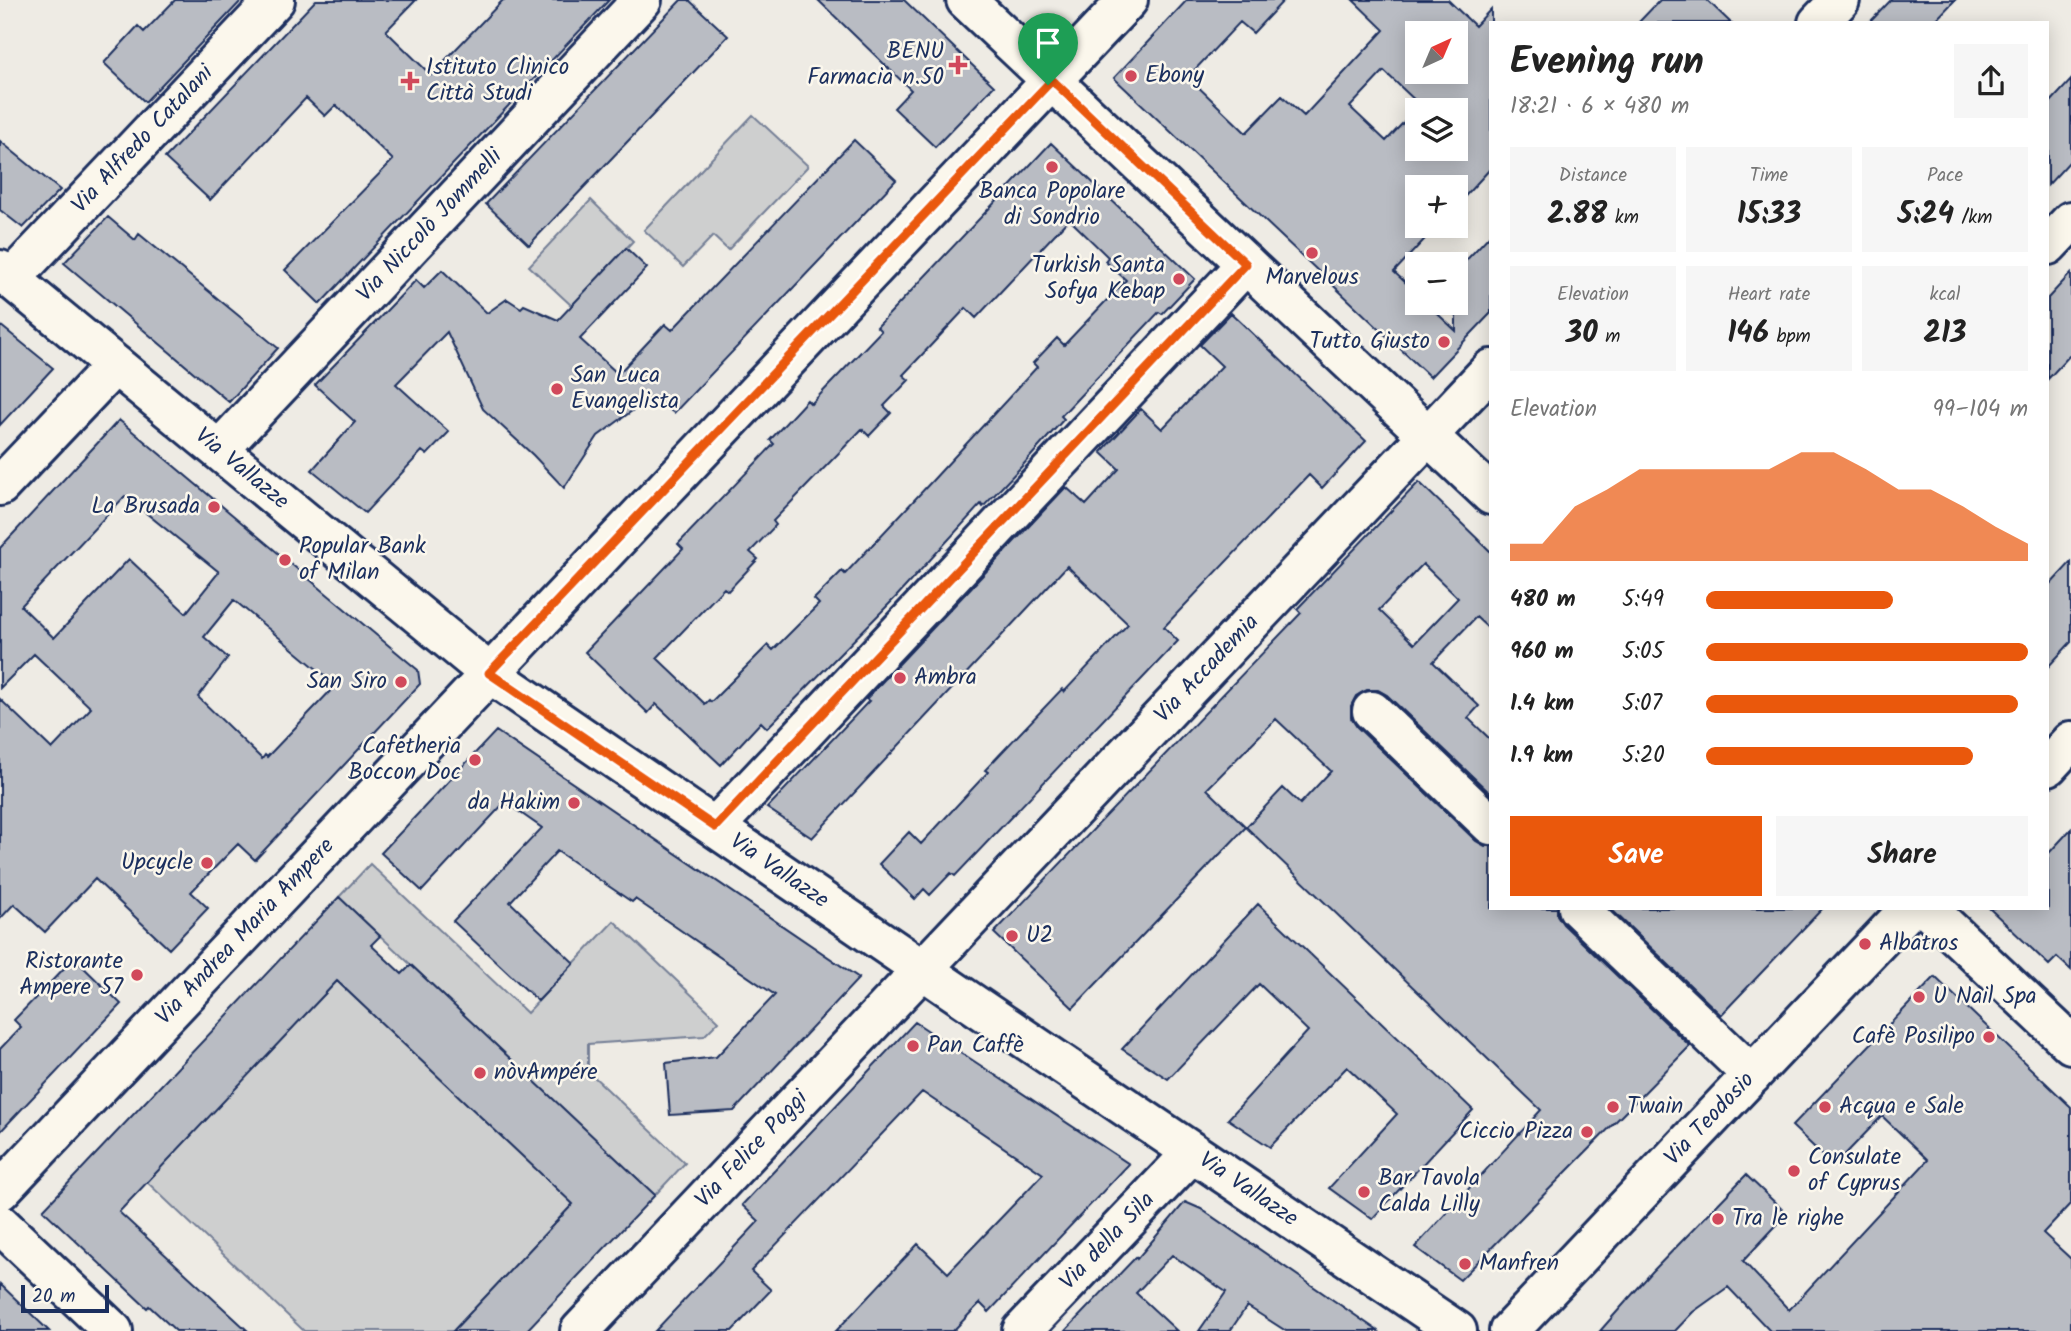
<!DOCTYPE html>
<html lang="en">
<head>
<meta charset="utf-8">
<style>
  :root { --surface:#fff; --page:#f6f6f6; --text:#222; --muted:#767676; --accent:#ea580c }
  body { margin:0; font-family:Kalam,sans-serif; background:var(--page); color:var(--text); height:100vh; display:flex; flex-direction:column; font-size:26px; white-space:nowrap }
  * { box-sizing:border-box; margin:0 }
  p { font-size:23px; color:var(--muted) }
  .icon { flex:none; width:38px; height:38px; fill:none; stroke:currentColor; stroke-width:2; stroke-linecap:round; stroke-linejoin:round }
  .map { position:relative; flex:1; overflow:hidden }
  .drawer { position:absolute; left:1489px; top:21px; width:560px; height:889px; display:flex; flex-direction:column; background:var(--surface); border-radius:0px; box-shadow:0 4px 18px #0003 }
  .drawer>* { flex:none }
  .needle { width:46px; rotate:44deg }
  .controls { position:absolute; left:1405px; top:21px; display:grid; gap:14px }
  .controls a { display:grid; place-items:center; width:63px; height:63px; border-radius:0px; background:var(--surface); box-shadow:0 4px 18px #0003; font-size:35px }
  .scale { position:absolute; left:21px; bottom:18px; width:88px; box-sizing:border-box; padding-left:7px; border:4px solid #1b2f5e; border-top:0; font-size:19px; line-height:24px; white-space:nowrap; color:#1b2f5e; -webkit-text-stroke:5px #fbf7ec; paint-order:stroke }
  .pin { position:absolute; display:grid; place-items:center; width:60px; height:60px; color:#fff; margin:-72px -30px; border-radius:50% 50% 50% 0; rotate:-45deg; box-shadow:0 0 7px #0007 }
  .pin .icon { rotate:45deg }
  .round { display:grid; place-items:center; flex:none; width:74px; height:74px; border-radius:0px; background:var(--page) }
  .summary { display:flex; align-items:center; justify-content:space-between; height:119px; padding:0 21px }
  h1 { font-size:38px; font-weight:700; line-height:52px }
  .stats { display:grid; grid-template-columns:repeat(3,1fr); gap:10px; height:119px; padding:7px 21px }
  .stats div { display:grid; align-content:center; border-radius:0px; background:var(--page); text-align:center }
  .stats b { font-size:30px; font-weight:700 }
  .stats small { font-size:19px; font-weight:400 }
  .stats p { font-size:19px }
  .chart { height:196px; padding:14px 21px }
  .chart p { display:flex; justify-content:space-between }
  .chart svg { width:100%; height:126px; margin-top:7px; fill:var(--accent); opacity:.7 }
  .action { display:flex; gap:14px; margin-top:auto; padding:14px 21px }
  .action a { flex:1; height:80px; border-radius:0px; background:var(--accent); color:#fff; font-size:28px; font-weight:700; line-height:80px; text-align:center }
  .action a+a { background:var(--page); color:var(--text) }
  ul { padding:0 21px; list-style:none; font-size:23px }
  li { display:grid; grid-template-columns:112px 84px 1fr; align-items:center; height:52px }
  li i { height:18px; border-radius:9px; background:var(--accent) }
  .map>svg:first-child { display:block }
  .green { fill:#cecfcf; stroke:#747f96; stroke-width:2 }
  .building { fill:#b9bcc3; stroke:#1b2f5e; stroke-width:2; fill-rule:evenodd }
  .lines { fill:none; stroke-linecap:round; stroke-linejoin:round }
  .minor-casing { stroke:#1b2f5e; stroke-width:44 }
  .major-casing { stroke:#1b2f5e; stroke-width:44 }
  .minor { stroke:#fbf7ec; stroke-width:38 }
  .major { stroke:#fbf7ec; stroke-width:38 }
  .route-casing { stroke:#fff; stroke-width:14 }
  .route { stroke:#ea580c; stroke-width:9 }
  .poi-dot { fill:#d1495b; stroke:#fbf7ec; stroke-width:2.5 }
  .labels { text-anchor:middle; dominant-baseline:central; stroke-width:5; stroke-linejoin:round; paint-order:stroke }
  .poi-label { font-size:23px; fill:#1b2f5e; stroke:#fbf7ec; text-anchor:start }
  .street-label { font-size:23px; fill:#1b2f5e; stroke:#fbf7ec }
</style>
</head>
<body>
<div class="map">
<svg width="2071" height="1331" viewBox="0 0 2071 1331">
  <rect width="100%" height="100%" fill="#eeebe4"/>
  <filter id="ink" filterUnits="userSpaceOnUse"><feTurbulence type="fractalNoise" baseFrequency=".0143" numOctaves="2"/><feDisplacementMap in="SourceGraphic" scale="14" xChannelSelector="R" yChannelSelector="G"/><feConvolveMatrix kernelMatrix="1 2 1 2 8 2 1 2 1" color-interpolation-filters="sRGB"/></filter>
  <g filter="url(#ink)">
    <path class="green" d="M753 115 808 166 728 250 713 236 683 267 644 230Z
      M591 200 633 241 572 306 529 266Z
      M370 864 527 1013 614 921 719 1021 704 1036 588 1044V1071L685 1163 655 1195 339 897Z
      M337 981 573 1204 453 1331H304L147 1182Z"/>
    <path class="building" d="M175 0H242L145 102 104 63 138 26 144 32Z
      M316 0H416L386 31 431 75 503 0H609L320 304 285 270 393 160 336 105 325 116 306 98 210 200 165 158Z
      M681 0H689L728 36 529 245 486 204Z
      M818 0H904L994 86 935 147 894 108 911 90Z
      M1187 0H1284L1253 33 1240 22 1188 77 1246 133 1282 96 1304 116 1384 30 1353 0H1448L1475 26 1491 9V168L1456 206V187H1418V226H1437L1394 272 1418 294V303H1426L1456 331V271L1491 234V313L1430 377 1114 78ZM1418 33H1456V72H1418ZM1384 71 1420 105 1386 141 1350 107ZM1418 110H1456V149H1418Z
      M1660 0H1707L1731 23H1638Z
      M1891 0H1955L1933 23H1869Z
      M2071 80V160L2048 185V105Z
      M854 140 896 180 674 413 651 397 598 436 564 488 533 455 483 409 447 332 396 384 449 432 427 455 422 451 365 513 312 470 355 422 315 385 416 280 424 288 442 270 487 313 507 299 521 308 524 305 558 320 626 248 647 268 580 339 618 374 665 324 672 330Z
      M0 141 60 190 23 228 0 210Z
      M1051 143 1195 279 1162 314 1159 312 1061 416 1064 419 1022 466 983 507 981 504 896 597 767 728 761 722 721 765 656 704 648 713 585 652 683 549 678 544 774 444 770 440 807 400 811 404 881 331 877 327ZM1069 219 1108 257 1105 261 1126 280 1064 345 1057 338 1033 363 1037 367 932 481 845 574 842 571 814 599 819 604 773 650 768 645 711 702 709 700 705 704 657 658 724 588 728 591 758 559 750 552 776 525 773 521 862 429 869 436 891 413 884 406 909 380 903 375 966 308 976 318Z
      M108 217 135 240 139 234 278 348 229 402 64 263Z
      M2071 273V354L2048 379V298Z
      M1231 313 1366 441 1322 488 1309 475 1164 627 1178 641 955 876 951 873 930 895 924 889 915 899 879 864 909 832 921 844 988 772 985 770 1062 689 1064 692 1128 624 1067 566 812 838 767 808 869 701 866 699 1066 487 1086 505 1119 469 1101 452 1141 409 1162 429 1222 366 1200 345Z
      M0 325 53 368 0 425Z
      M119 420 418 670 420 684 255 860 238 844 191 892 208 908 169 949 95 879 45 932 14 904 0 919V699L52 749 91 708 34 654 0 688V548ZM125 496 219 572 186 613 129 559 54 638 21 606ZM234 600 336 685 267 757 265 755 262 759 198 697 228 658 204 637Z
      M1419 482 1491 552V631L1476 617 1433 662 1479 706 1468 718 1491 740V794L1387 695 1378 690H1367L1356 696 1351 706V718L1357 727 1476 841 1485 846H1491V908H1557V915L1563 924 1690 1046 1460 1280 1415 1247 1541 1110 1246 827 1073 1008 994 933 1301 613 1297 609ZM1423 564 1458 598 1414 644 1379 610ZM1276 719 1331 771 1300 804 1283 788 1246 827 1207 789Z
      M2071 562V642L2048 667V587Z
      M496 731 859 978 734 1111 670 1115 666 1063 716 1057 775 995 635 899 632 902 557 851 510 902 574 963 538 1001 453 921 542 828 505 802 422 891 381 853Z
      M2071 829V970L2057 957 2049 965 1989 908H2048V854Z
      M339 897 380 936 371 945 402 974 411 965 655 1195 526 1331H453L573 1204 337 981 119 1212 248 1331H176L149 1306 147 1308 43 1210Z
      M1258 904 1473 1110 1372 1219 1329 1188 1397 1114 1347 1067 1270 1147 1228 1119 1308 1031 1259 984 1168 1079 1122 1049Z
      M1610 908H1823L1721 1015Z
      M74 958 121 1004 0 1132V1049L21 1027 14 1020Z
      M1935 977 2071 1107V1203L2043 1233 2071 1259V1331H1770L1728 1287 1693 1312 1675 1331H1600L1652 1272 1746 1175 1787 1214 1743 1261 1789 1310 1928 1160 1882 1116 1834 1166 1792 1126Z
      M915 1022 1129 1164 989 1312 980 1303 953 1331H836L918 1244 948 1273 1043 1174 922 1092 751 1271 771 1290 732 1331H655L759 1221 742 1205Z
      M1185 1202 1201 1209 1378 1331H1286L1247 1306 1230 1331H1199L1226 1292 1172 1255 1136 1293 1177 1331H1065L1136 1257 1137 1259Z
      M0 1284 49 1331H0Z"/>
    <g class="lines">
      <defs>
        <g id="minor">
          <path d="M1818 23 1840 0"/>
          <path d="M2048 245 2071 221"/>
          <path id="s1" d="M0 270 489 673 951 989 1457 1331"/>
          <path id="s2" d="M11 279 275 0"/>
          <path id="s3" d="M219 450 642 0"/>
          <path d="M0 486 115 365"/>
          <path d="M1372 711 1491 825"/>
          <path d="M2048 766 2071 741"/>
          <path d="M715 827 1246 264"/>
          <path d="M1578 908 1752 1075"/>
          <path id="s4" d="M0 1191 1128 0"/>
          <path d="M0 1224 113 1331"/>
          <path id="s5" d="M580 1331 1491 369"/>
          <path id="s6" d="M1022 1331 1192 1153"/>
          <path id="s7" d="M1509 1331 1910 908"/>
        </g>
        <path id="major" d="M966 0 1491 495
          M1927 908 2071 1044"/>
      </defs>
      <use href="#minor" class="minor-casing"/>
      <use href="#major" class="major-casing"/>
      <use href="#minor" class="minor"/>
      <use href="#major" class="major"/>
    </g>
  </g>
  <g class="lines" filter="url(#ink)">
    <defs>
      <path id="route" d="M1052 80 1246 264 715 827 489 673Z"/>
    </defs>
    <use href="#route" class="route-casing"/>
    <use href="#route" class="route"/>
  </g>
  <g class="poi-dot">
    <path d="M954.5 54.5h7v7h7v7h-7v7h-7v-7h-7v-7h7z"/>
    <circle cx="1131" cy="76" r="7"/>
    <path d="M406.5 70.5h7v7h7v7h-7v7h-7v-7h-7v-7h7z"/>
    <circle cx="1052" cy="167" r="7"/>
    <circle cx="1312" cy="253" r="7"/>
    <circle cx="1179" cy="279" r="7"/>
    <circle cx="1444" cy="342" r="7"/>
    <circle cx="557" cy="389" r="7"/>
    <circle cx="214" cy="507" r="7"/>
    <circle cx="285" cy="560" r="7"/>
    <circle cx="900" cy="678" r="7"/>
    <circle cx="401" cy="682" r="7"/>
    <circle cx="475" cy="760" r="7"/>
    <circle cx="574" cy="803" r="7"/>
    <circle cx="207" cy="863" r="7"/>
    <circle cx="1012" cy="936" r="7"/>
    <circle cx="1865" cy="944" r="7"/>
    <circle cx="137" cy="975" r="7"/>
    <circle cx="1919" cy="997" r="7"/>
    <circle cx="1989" cy="1037" r="7"/>
    <circle cx="913" cy="1046" r="7"/>
    <circle cx="480" cy="1073" r="7"/>
    <circle cx="1613" cy="1107" r="7"/>
    <circle cx="1825" cy="1107" r="7"/>
    <circle cx="1587" cy="1132" r="7"/>
    <circle cx="1794" cy="1171" r="7"/>
    <circle cx="1364" cy="1192" r="7"/>
    <circle cx="1718" cy="1219" r="7"/>
    <circle cx="1465" cy="1264" r="7"/>
  </g>
  <g class="labels">
    <g class="poi-label">
      <text x="944" y="52" text-anchor="end">BENU<tspan x="944" dy="26">Farmacia n.50</tspan></text>
      <text x="426" y="68">Istituto Clinico<tspan x="426" dy="26">Città Studi</tspan></text>
      <text x="1145" y="76">Ebony</text>
      <text x="1052" y="192" text-anchor="middle">Banca Popolare<tspan x="1052" dy="26">di Sondrio</tspan></text>
      <text x="1165" y="266" text-anchor="end">Turkish Santa<tspan x="1165" dy="26">Sofya Kebap</tspan></text>
      <text x="1312" y="278" text-anchor="middle">Marvelous</text>
      <text x="1430" y="342" text-anchor="end">Tutto Giusto</text>
      <text x="571" y="376">San Luca<tspan x="571" dy="26">Evangelista</tspan></text>
      <text x="200" y="507" text-anchor="end">La Brusada</text>
      <text x="299" y="547">Popular Bank<tspan x="299" dy="26">of Milan</tspan></text>
      <text x="914" y="678">Ambra</text>
      <text x="387" y="682" text-anchor="end">San Siro</text>
      <text x="461" y="747" text-anchor="end">Cafetheria<tspan x="461" dy="26">Boccon Doc</tspan></text>
      <text x="560" y="803" text-anchor="end">da Hakim</text>
      <text x="193" y="863" text-anchor="end">Upcycle</text>
      <text x="1026" y="936">U2</text>
      <text x="1879" y="944">Albatros</text>
      <text x="123" y="962" text-anchor="end">Ristorante<tspan x="123" dy="26">Ampere 57</tspan></text>
      <text x="1933" y="997">U Nail Spa</text>
      <text x="1975" y="1037" text-anchor="end">Cafè Posilipo</text>
      <text x="927" y="1046">Pan Caffè</text>
      <text x="494" y="1073">nòvAmpére</text>
      <text x="1627" y="1107">Twain</text>
      <text x="1839" y="1107">Acqua e Sale</text>
      <text x="1573" y="1132" text-anchor="end">Ciccio Pizza</text>
      <text x="1808" y="1158">Consulate<tspan x="1808" dy="26">of Cyprus</tspan></text>
      <text x="1378" y="1179">Bar Tavola<tspan x="1378" dy="26">Calda Lilly</tspan></text>
      <text x="1732" y="1219">Tra le righe</text>
      <text x="1479" y="1264">Manfren</text>
    </g>
    <g class="street-label">
      <text stroke="none"><textPath href="#s2" startOffset="192">Via Alfredo Catalani</textPath></text>
      <text stroke="none"><textPath href="#s3" startOffset="308">Via Niccolò Jommelli</textPath></text>
      <text stroke="none"><textPath href="#s1" startOffset="313">Via Vallazze</textPath></text>
      <text stroke="none"><textPath href="#s5" startOffset="912">Via Accademia</textPath></text>
      <text stroke="none"><textPath href="#s1" startOffset="985">Via Vallazze</textPath></text>
      <text stroke="none"><textPath href="#s4" startOffset="357">Via Andrea Maria Ampere</textPath></text>
      <text stroke="none"><textPath href="#s7" startOffset="292">Via Teodosio</textPath></text>
      <text stroke="none"><textPath href="#s5" startOffset="250">Via Felice Poggi</textPath></text>
      <text stroke="none"><textPath href="#s1" startOffset="1552">Via Vallazze</textPath></text>
      <text stroke="none"><textPath href="#s6" startOffset="124">Via della Sila</textPath></text>
    </g>
  </g>
</svg>
<div class="controls">
<a><svg class="needle" viewBox="-14 -14 28 28"><path d="M0-13l5 13h-10z" fill="#e53935"/><path d="M0 13l5-13h-10z" fill="#767676"/></svg></a>
<a><svg class="icon" aria-label="layers" viewBox="0 0 24 24"><path d="M12 4l9 5-9 5-9-5zM3 14l9 5 9-5"/></svg></a>
<a>+</a>
<a>−</a>
</div>
<div class="scale">20 m</div>
<div class="pin" style="left:1048px;top:85px;background:#1e9e55"><svg class="icon" aria-label="arrive" viewBox="0 0 24 24"><path d="M6 21V4h12l-3 4 3 4H6"/></svg></div>
<section class="drawer">
<div class="summary"><div><h1>Evening run</h1><p>18:21 · 6 × 480 m</p></div><a class="round"><svg class="icon" aria-label="share" viewBox="0 0 24 24"><path d="M12 15V3M7 8l5-5 5 5M5 13v7h14v-7"/></svg></a></div>
<div class="stats">
<div><p>Distance</p><b>2.88<small> km</small></b></div>
<div><p>Time</p><b>15:33</b></div>
<div><p>Pace</p><b>5:24<small> /km</small></b></div>
</div>
<div class="stats">
<div><p>Elevation</p><b>30<small> m</small></b></div>
<div><p>Heart rate</p><b>146<small> bpm</small></b></div>
<div><p>kcal</p><b>213</b></div>
</div>
<div class="chart"><p><span>Elevation</span>99–104 m</p>
<svg viewBox="0 0 160 44" preserveAspectRatio="none"><path d="M0 44V38L10 38L20 25L30 19L40 12L50 12L60 12L70 12L80 12L90 6L100 6L110 12L120 19L130 19L140 25L150 32L160 38V44z"/></svg>
</div>
<ul>
<li><b>480 m</b>5:49<i style="width:58%"></i></li>
<li><b>960 m</b>5:05<i style="width:100%"></i></li>
<li><b>1.4 km</b>5:07<i style="width:97%"></i></li>
<li><b>1.9 km</b>5:20<i style="width:83%"></i></li>
</ul>
<div class="action"><a>Save</a><a>Share</a></div>
</section>
</div>
</body>
</html>
